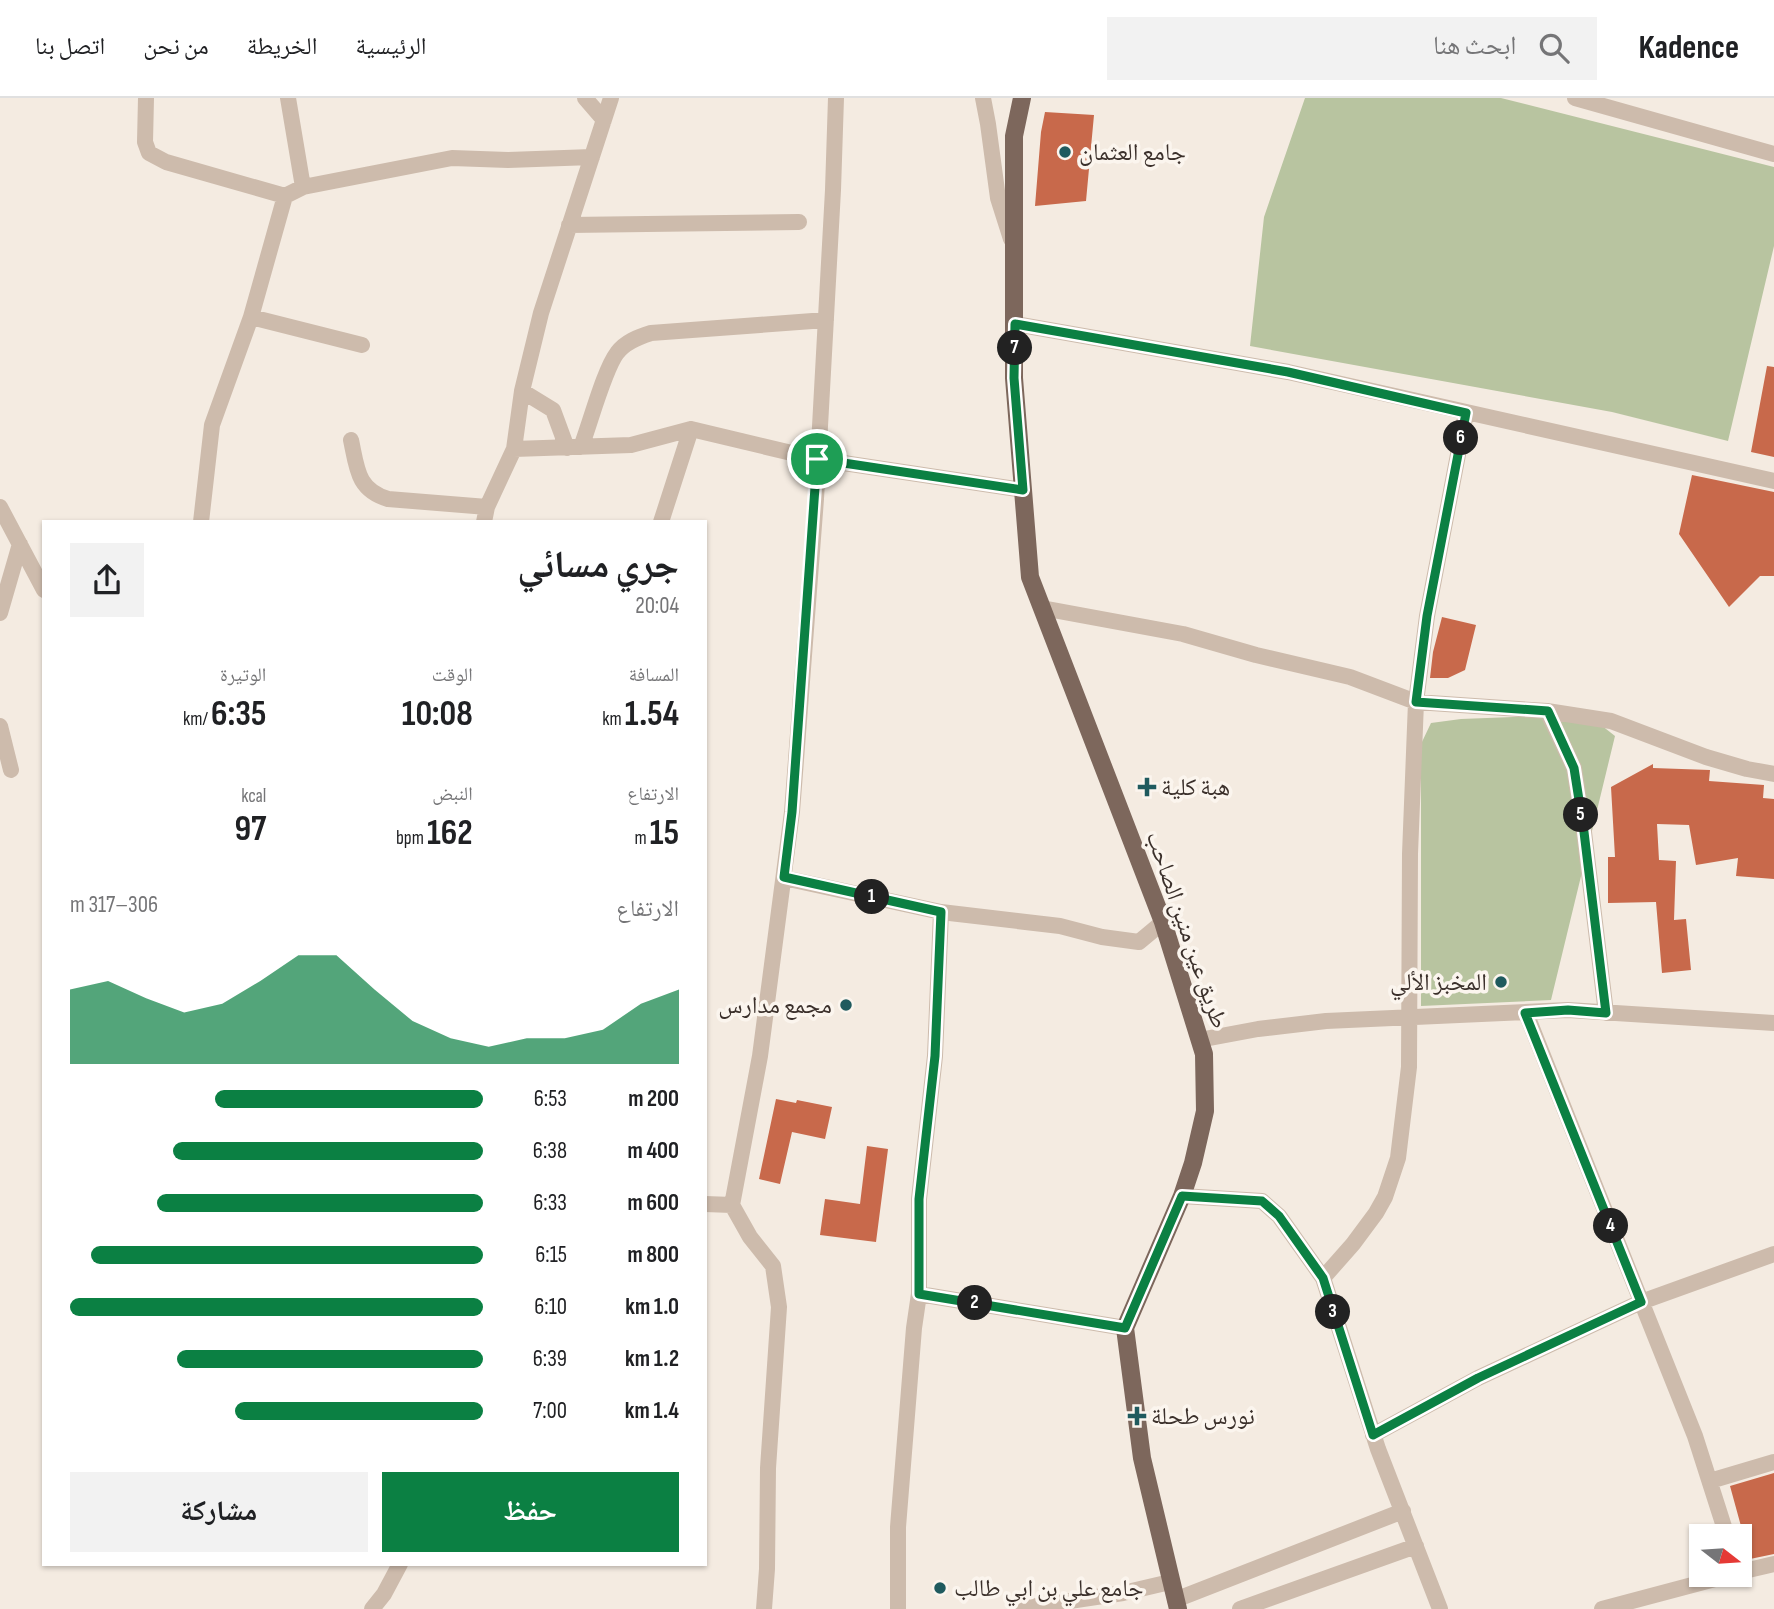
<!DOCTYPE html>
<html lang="ar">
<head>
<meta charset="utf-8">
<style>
  :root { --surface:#fff; --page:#f2f2f2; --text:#202124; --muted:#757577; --line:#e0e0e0; --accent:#0b8043 }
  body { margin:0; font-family:"Sofia Sans Condensed","Noto Naskh Arabic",sans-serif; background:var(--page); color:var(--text); direction:rtl; height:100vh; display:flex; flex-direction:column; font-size:26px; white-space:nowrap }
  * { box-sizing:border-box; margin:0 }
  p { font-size:23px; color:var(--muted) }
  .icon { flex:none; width:38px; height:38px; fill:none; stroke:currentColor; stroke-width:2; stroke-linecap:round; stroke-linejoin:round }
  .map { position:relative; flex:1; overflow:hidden; direction:ltr }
  .panel { position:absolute; left:42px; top:422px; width:665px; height:1046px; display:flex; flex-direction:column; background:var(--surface); border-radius:0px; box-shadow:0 2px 5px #0004; direction:rtl }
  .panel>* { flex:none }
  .needle { width:46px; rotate:107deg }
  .buttons { position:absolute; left:1689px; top:1426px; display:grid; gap:14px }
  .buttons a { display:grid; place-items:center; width:63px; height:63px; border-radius:0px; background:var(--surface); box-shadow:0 2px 5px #0004; font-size:35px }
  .pin { position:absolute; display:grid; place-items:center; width:60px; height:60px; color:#fff; margin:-30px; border:4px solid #fff; border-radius:50%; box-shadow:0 2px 7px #0007 }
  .km { position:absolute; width:35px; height:35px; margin:-18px; border-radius:50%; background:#222; color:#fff; font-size:19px; line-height:35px; text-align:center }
  .round { display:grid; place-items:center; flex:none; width:74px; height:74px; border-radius:0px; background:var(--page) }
  .headline { display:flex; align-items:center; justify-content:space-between; height:119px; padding:0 28px }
  h1 { font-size:38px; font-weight:700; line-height:52px }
  .stats { display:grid; grid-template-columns:repeat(3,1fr); gap:10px; height:119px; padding:7px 28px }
  .stats div { display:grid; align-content:center }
  .stats b { font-size:35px; font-weight:700 }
  .stats small { font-size:19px; font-weight:400 }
  .stats p { font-size:19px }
  .chart { height:196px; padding:14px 28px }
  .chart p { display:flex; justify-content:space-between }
  .chart svg { width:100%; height:126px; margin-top:7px; fill:var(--accent); opacity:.7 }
  .action { display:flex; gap:14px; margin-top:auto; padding:14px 28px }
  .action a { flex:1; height:80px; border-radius:0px; background:var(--accent); color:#fff; font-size:28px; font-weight:700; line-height:80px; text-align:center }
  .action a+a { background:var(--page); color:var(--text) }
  ul { padding:0 28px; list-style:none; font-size:23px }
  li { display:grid; grid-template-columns:112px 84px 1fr; align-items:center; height:52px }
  li i { height:18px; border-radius:9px; background:var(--accent) }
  header { display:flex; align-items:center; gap:42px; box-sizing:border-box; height:98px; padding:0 35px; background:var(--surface); border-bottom:2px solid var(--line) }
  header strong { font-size:33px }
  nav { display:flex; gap:38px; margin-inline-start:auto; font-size:24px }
  .search { width:490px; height:63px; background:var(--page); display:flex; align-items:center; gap:18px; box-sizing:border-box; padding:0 24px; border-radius:0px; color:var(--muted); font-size:26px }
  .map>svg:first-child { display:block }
  .green { fill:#b8c4a0 }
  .building { fill:#c8694b }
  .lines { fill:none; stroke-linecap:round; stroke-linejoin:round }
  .minor { stroke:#cdbbac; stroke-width:16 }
  .major { stroke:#7d675c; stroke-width:18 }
  .route-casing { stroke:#fff; stroke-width:14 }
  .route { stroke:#0b8043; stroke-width:9 }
  .poi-dot { fill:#1f5a5e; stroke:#fbf5ee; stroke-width:2.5 }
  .labels { text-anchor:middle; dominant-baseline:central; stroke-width:7; stroke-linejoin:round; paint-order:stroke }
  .poi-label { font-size:24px; fill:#3b302b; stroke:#fbf5ee; text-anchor:start }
  .street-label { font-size:24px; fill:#3b302b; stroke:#fbf5ee }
</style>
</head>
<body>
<header>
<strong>Kadence</strong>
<div class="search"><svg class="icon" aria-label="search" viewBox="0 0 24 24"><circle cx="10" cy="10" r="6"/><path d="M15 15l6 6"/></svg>ابحث هنا</div>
<nav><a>الرئيسية</a><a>الخريطة</a><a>من نحن</a><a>اتصل بنا</a></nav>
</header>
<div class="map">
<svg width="1774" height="1511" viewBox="0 0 1774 1511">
  <rect width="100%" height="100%" fill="#f4ebe1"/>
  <path class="green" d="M1305 0H1501L1774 69V148L1728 343 1612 314 1250 248 1264 119Z
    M1539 618 1601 627 1615 638 1551 902 1421 908V646L1431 625 1461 621Z"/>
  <path class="building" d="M1045 14 1094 17 1086 103 1035 108 1041 34Z
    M1767 268 1774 269V359L1751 354Z
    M1692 377 1774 394V478H1760L1729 509 1679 436Z
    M1442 519 1476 527 1465 572 1448 580H1430L1433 554Z
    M1653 666V670L1710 672 1709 683 1764 687 1763 700 1774 701V781L1736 778 1738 760 1696 767 1689 727 1657 726 1659 762 1676 763 1674 822 1686 821 1691 872 1662 875 1656 804 1608 805V759H1615L1611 689Z
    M776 1001 796 1005 797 1002 832 1009 825 1041 792 1034 780 1086 759 1081Z
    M867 1048 888 1051 876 1144 820 1137 825 1101 860 1106Z
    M1774 1375V1456L1750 1461 1730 1388Z"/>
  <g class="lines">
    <path class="minor" d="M146 0 145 44 149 55 166 64 285 98
      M288 0 303 89
      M585 0 604 22
      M983 0 988 26 998 100 1011 141
      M1575 0 1774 56
      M569 127 799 124
      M251 219 362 247
      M1015 226 1288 274 1774 383
      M522 293 553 312 567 350
      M691 331 817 361 1023 392
      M351 342C357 370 357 392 388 401L487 409
      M581 349C590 326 604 272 617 255 625 244 638 239 651 235L826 222
      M514 351 522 293 541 215 611 0
      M0 409 44 492
      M201 424 212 327 251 219 285 98 303 89 452 60 508 62 592 59
      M484 424 487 409 514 351 631 347 691 331 661 424
      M1042 510 1183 536 1256 557 1350 579 1416 604 1427 518 1466 315
      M0 515 20 446
      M1547 613 1574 670 1584 734 1606 915
      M0 628 11 672
      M784 780 941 814 1060 828 1102 839 1139 844 1163 824
      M1526 915 1695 1338 1727 1438
      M1199 942 1258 931 1326 923 1568 912 1774 925
      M1182 1098 1262 1103 1279 1118 1323 1180
      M705 1106 732 1107 760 958 792 714 816 401 833 92 836 0
      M732 1107 750 1139 773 1168 779 1209 768 1370 767 1471 764 1511
      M919 1196 1125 1230
      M1373 1337 1478 1280 1641 1204 1774 1156
      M1710 1383 1774 1364
      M1740 1474 1774 1466
      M1175 1502 1403 1413
      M372 1511 384 1496 400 1466
      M898 1511V1429L914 1230 919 1196V1101L935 958 941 814
      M1017 1511 1123 1495 1170 1484
      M1240 1511 1416 1448
      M1440 1511 1378 1351 1323 1180 1353 1146 1376 1115 1385 1099 1398 1060 1409 969 1410 756 1416 604 1547 613 1611 623 1706 659 1747 671 1774 676
      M1602 1511 1730 1477"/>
    <path class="major" d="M1022 0 1014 38V280L1030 479 1163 824 1204 956 1205 1013 1193 1065 1182 1098 1125 1230 1142 1360 1178 1511"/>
  </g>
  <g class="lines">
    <defs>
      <path id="route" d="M1015 226 1288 274 1466 315 1427 518 1416 604 1548 613 1574 670 1584 734 1606 915 1568 912 1525 915 1641 1204 1478 1280 1373 1337 1323 1180 1279 1118 1262 1103 1182 1098 1125 1230 919 1196V1101L935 958 941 814 784 779 792 714 817 361 1023 392 1014 280Z"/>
    </defs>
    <use href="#route" class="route-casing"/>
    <use href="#route" class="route"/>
  </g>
  <g class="poi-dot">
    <circle cx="1065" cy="54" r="7"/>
    <path d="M1143.5 678.5h7v7h7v7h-7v7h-7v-7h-7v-7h7z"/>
    <circle cx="1501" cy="884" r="7"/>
    <circle cx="846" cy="907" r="7"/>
    <path d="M1133.5 1307.5h7v7h7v7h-7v7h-7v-7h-7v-7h7z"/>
    <circle cx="940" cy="1490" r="7"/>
  </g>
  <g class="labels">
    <g class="poi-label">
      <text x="1079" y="54">جامع العثمان</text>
      <text x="1161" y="689">هبة كلية</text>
      <text x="1487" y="884" text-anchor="end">المخبز الألي</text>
      <text x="832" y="907" text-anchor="end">مجمع مدارس</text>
      <text x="1151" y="1318">نورس طحلة</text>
      <text x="954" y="1490">جامع علي بن ابي طالب</text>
    </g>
    <g class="street-label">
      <text transform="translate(1187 832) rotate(71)">طريق عين منين الصاحب</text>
    </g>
  </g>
</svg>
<div class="buttons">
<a><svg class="needle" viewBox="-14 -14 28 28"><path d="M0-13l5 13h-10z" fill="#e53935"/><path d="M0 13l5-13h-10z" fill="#757577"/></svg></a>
</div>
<div class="pin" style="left:817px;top:361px;background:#1e9e55"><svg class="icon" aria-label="arrive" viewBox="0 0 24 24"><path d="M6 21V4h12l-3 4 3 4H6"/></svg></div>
<b class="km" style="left:872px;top:799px">1</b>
<b class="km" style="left:975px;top:1205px">2</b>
<b class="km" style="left:1333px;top:1214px">3</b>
<b class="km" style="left:1611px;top:1128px">4</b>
<b class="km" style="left:1581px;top:717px">5</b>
<b class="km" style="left:1461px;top:340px">6</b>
<b class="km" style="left:1015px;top:250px">7</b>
<section class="panel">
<div class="headline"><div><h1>جري مسائي</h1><p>20:04</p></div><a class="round"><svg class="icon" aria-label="share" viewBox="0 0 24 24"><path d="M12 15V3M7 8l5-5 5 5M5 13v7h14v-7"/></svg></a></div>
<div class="stats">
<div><p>المسافة</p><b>1.54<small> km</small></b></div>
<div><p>الوقت</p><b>10:08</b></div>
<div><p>الوتيرة</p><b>6:35<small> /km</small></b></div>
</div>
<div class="stats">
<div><p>الارتفاع</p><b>15<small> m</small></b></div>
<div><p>النبض</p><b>162<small> bpm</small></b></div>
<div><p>kcal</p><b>97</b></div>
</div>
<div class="chart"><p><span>الارتفاع</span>306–317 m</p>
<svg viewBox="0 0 160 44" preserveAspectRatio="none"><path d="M0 44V18L10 15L20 21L30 26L40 23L50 15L60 6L70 6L80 18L90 29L100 35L110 38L120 35L130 35L140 32L150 23L160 18V44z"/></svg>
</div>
<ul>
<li><b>200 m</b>6:53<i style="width:65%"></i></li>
<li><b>400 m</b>6:38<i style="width:75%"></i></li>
<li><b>600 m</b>6:33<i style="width:79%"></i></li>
<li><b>800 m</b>6:15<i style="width:95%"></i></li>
<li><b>1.0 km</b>6:10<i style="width:100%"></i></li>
<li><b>1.2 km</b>6:39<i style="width:74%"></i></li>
<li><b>1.4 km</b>7:00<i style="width:60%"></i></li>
</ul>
<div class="action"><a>حفظ</a><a>مشاركة</a></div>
</section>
</div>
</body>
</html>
